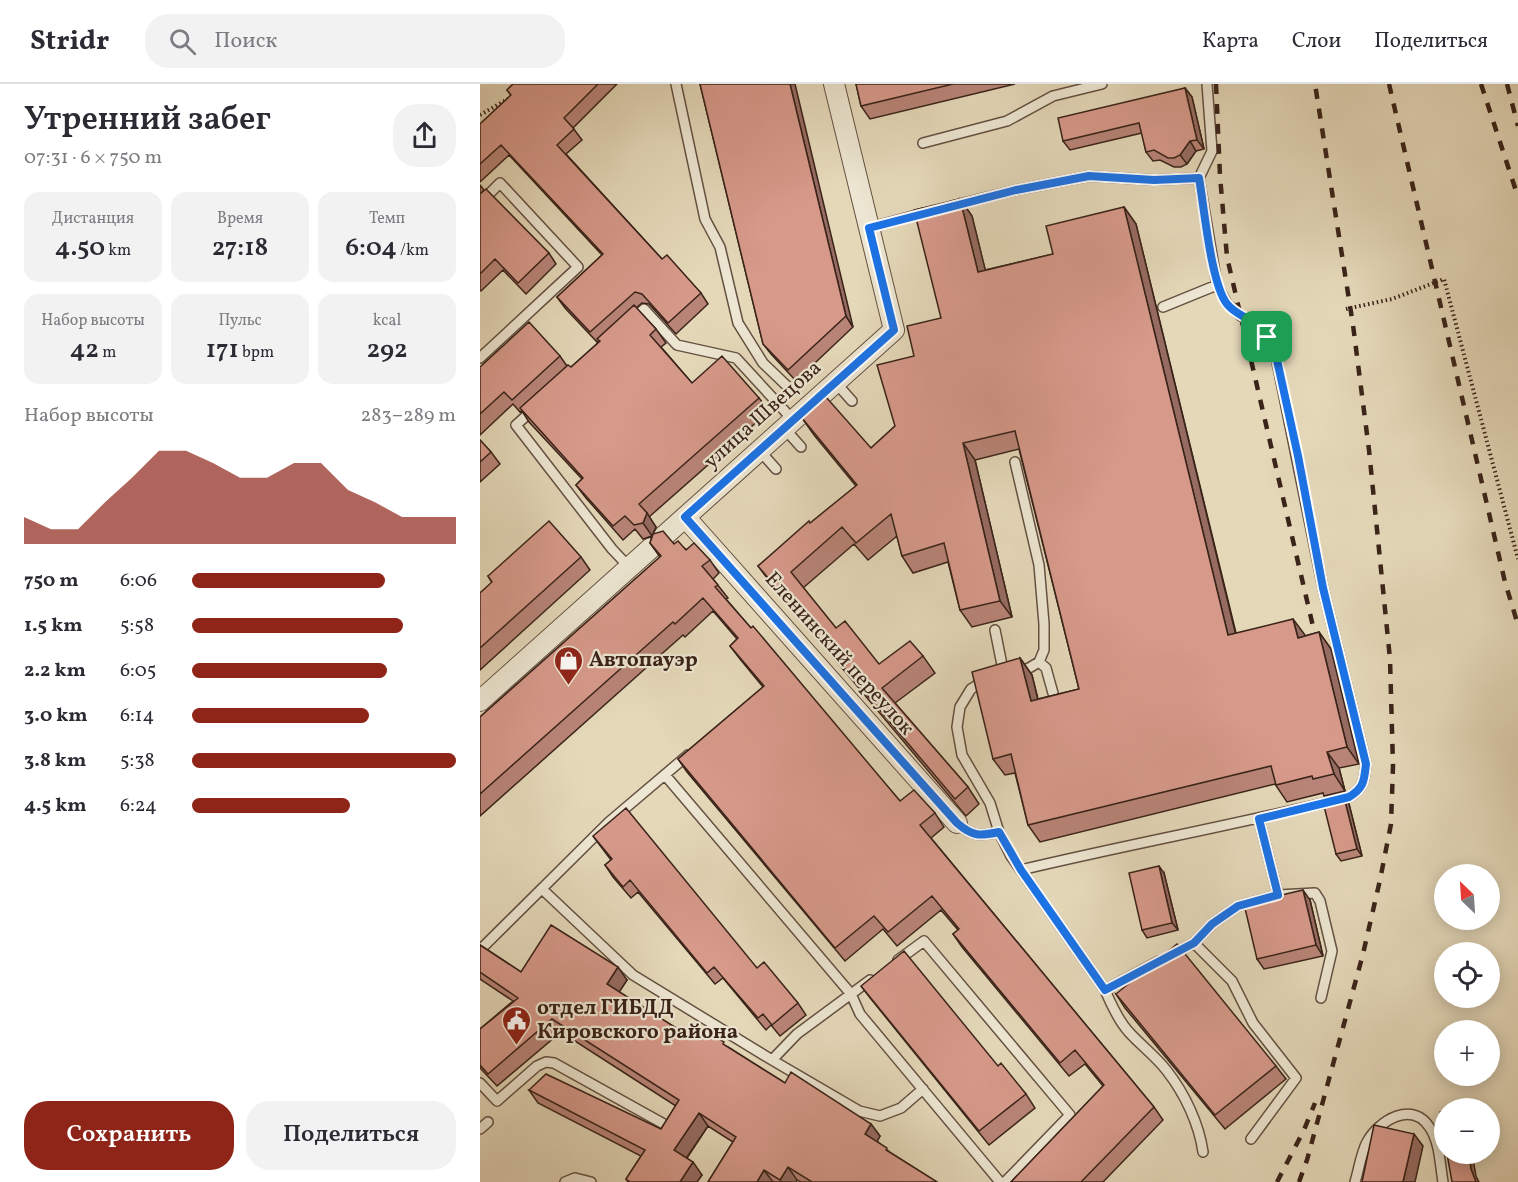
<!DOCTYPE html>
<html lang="ru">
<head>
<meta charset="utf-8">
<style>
  :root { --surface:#fff; --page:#f2f2f3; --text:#2b2b33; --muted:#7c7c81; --line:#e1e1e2; --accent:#8f2418 }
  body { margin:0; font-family:Vollkorn,serif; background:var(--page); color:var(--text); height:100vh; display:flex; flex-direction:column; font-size:22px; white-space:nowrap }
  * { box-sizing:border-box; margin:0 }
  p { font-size:20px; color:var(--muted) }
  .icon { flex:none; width:33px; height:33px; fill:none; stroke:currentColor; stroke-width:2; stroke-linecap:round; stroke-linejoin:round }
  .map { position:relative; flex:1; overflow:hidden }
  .sheet { display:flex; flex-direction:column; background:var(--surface); width:480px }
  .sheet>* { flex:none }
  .needle { width:39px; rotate:335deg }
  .fabs { position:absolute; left:954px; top:780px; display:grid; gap:12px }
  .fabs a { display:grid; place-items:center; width:66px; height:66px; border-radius:50%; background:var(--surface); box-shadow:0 3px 15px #0003; font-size:30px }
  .pin { position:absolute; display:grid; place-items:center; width:51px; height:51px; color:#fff; margin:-26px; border-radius:12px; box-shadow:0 3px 9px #0006 }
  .round { display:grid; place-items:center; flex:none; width:63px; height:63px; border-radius:24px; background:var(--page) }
  .headline { display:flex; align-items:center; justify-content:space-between; height:102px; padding:0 24px }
  h1 { font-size:33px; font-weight:600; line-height:45px }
  .stats { display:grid; grid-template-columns:repeat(3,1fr); gap:9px; height:102px; padding:6px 24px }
  .stats div { display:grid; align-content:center; border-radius:15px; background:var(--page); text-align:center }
  .stats b { font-size:26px; font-weight:600 }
  .stats small { font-size:16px; font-weight:400 }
  .stats p { font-size:16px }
  .chart { height:168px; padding:12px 24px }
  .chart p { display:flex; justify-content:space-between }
  .chart svg { width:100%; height:108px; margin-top:6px; fill:var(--accent); opacity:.7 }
  .primary-button { display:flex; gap:12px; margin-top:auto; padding:12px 24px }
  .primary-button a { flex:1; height:69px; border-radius:24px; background:var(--accent); color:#fff; font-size:24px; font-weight:600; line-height:69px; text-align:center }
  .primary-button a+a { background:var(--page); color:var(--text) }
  ul { padding:0 24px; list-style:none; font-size:20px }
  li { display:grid; grid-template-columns:96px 72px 1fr; align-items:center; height:45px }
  li i { height:15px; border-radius:8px; background:var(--accent) }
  header { display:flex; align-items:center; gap:36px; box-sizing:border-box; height:84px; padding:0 30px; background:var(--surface); border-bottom:2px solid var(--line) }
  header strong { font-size:28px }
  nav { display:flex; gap:33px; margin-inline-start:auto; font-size:21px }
  .search { width:420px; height:54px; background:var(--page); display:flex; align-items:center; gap:15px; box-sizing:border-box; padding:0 21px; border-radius:24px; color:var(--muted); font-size:22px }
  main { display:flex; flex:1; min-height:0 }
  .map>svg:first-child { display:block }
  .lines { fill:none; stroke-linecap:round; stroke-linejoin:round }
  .lane-casing { stroke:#645041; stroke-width:12 }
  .street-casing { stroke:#645041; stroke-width:22 }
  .path { stroke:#3a2319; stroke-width:4; stroke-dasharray:1.5 3; stroke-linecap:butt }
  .lane { stroke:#ede6d2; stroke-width:9 }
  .street { stroke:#ede6d2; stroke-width:20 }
  .rail { stroke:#3a2319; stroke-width:4.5; stroke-dasharray:10 10; stroke-linecap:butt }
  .wall { fill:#b88477; stroke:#3a2319; stroke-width:1.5 }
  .shaded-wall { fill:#966b61; stroke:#3a2319; stroke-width:1.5 }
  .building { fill:#d6998a; stroke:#3a2319; stroke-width:1.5 }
  .route-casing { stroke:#fff; stroke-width:12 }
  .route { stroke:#1a73e8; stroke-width:8 }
  .labels { text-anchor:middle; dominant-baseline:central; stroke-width:4.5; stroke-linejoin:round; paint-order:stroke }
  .street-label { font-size:21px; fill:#3a2319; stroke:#ede6d2 }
  .poi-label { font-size:21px; font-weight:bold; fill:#3a2319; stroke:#ede6d2; text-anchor:start }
</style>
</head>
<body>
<header>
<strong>Stridr</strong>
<div class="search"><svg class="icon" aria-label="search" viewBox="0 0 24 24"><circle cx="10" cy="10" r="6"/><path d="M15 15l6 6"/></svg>Поиск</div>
<nav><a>Карта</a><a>Слои</a><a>Поделиться</a></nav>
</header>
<main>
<section class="sheet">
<div class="headline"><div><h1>Утренний забег</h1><p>07:31 · 6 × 750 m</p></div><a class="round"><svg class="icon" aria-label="share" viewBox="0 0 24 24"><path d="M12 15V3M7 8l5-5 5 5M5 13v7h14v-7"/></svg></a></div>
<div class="stats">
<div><p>Дистанция</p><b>4.50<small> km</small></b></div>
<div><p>Время</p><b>27:18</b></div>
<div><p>Темп</p><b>6:04<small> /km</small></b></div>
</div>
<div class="stats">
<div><p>Набор высоты</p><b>42<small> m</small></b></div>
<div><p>Пульс</p><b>171<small> bpm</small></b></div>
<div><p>kcal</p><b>292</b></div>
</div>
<div class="chart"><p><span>Набор высоты</span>283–289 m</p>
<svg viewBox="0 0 160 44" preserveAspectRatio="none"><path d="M0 44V33L10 38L20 38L30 27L40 17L50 6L60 6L70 11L80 17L90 17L100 11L110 11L120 22L130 27L140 33L150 33L160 33V44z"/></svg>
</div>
<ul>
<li><b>750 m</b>6:06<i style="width:73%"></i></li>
<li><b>1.5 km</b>5:58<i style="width:80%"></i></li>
<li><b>2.2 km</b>6:05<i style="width:74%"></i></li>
<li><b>3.0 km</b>6:14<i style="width:67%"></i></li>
<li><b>3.8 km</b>5:38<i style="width:100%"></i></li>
<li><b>4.5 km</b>6:24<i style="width:60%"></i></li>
</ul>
<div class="primary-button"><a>Сохранить</a><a>Поделиться</a></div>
</section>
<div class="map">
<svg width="1038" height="1098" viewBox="0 0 1038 1098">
  <rect width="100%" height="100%" fill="#e4d8b9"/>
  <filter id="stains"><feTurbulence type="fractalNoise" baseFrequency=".00333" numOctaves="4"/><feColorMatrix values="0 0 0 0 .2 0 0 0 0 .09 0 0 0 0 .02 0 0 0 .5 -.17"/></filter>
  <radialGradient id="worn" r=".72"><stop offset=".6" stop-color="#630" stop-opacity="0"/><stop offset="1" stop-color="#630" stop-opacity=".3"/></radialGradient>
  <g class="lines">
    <defs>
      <path id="lane" d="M196 0 225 135 240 163 258 239 283 279 308 303
        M443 59 527 37 573 12 622 0
        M0 119 20 99 98 183 0 274
        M472 122 536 106 609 92 674 96 719 94
        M389 144 444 129
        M683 223 737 201
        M153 235 164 225 197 261 256 274 313 336
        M355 298 372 317
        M54 325 36 341 132 465 149 483
        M304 344 321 363
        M279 366 296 385
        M535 378 559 481 564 540V566L559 578 549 584 536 588
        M515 546 524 591
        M559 578 566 584 576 620
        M505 596 491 605 480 623 477 643 482 671 510 719 519 748 531 772 625 906C631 920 638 936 648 947 660 961 675 971 687 987 705 1010 719 1040 723 1068
        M185 691 371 910 380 930 520 1098
        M779 735 798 811
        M477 739C493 753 500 752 519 748
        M541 786C650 760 760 740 869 713 884 704 884 697 886 680L843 504 795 268 787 253 774 239 761 232 747 220 737 201 719 94 732 67 727 0
        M62 805 153 891 292 976 379 1027 400 1032 421 1024 443 1005
        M714 859 752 897 773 939 816 994 771 1055
        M0 866 129 738 208 671
        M691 871 714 859 732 840 758 822 798 811 835 809 840 817 852 867 841 914
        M418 876 444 857 590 1031 525 1098
        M625 906 679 877
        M292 976 317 950 390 896
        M0 999 17 1017 57 982 66 978 74 979 191 1044
        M0 1045 8 1038
        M85 1098 95 1094 111 1098
        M875 1098C879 1085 881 1069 887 1058 899 1036 933 1016 950 1044 960 1059 960 1081 963 1098"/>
      <path id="street" d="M205 433 477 739
        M184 452 414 246 354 0
        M0 617 171 464"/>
    </defs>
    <use href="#lane" class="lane-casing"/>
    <use href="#street" class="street-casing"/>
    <path class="path" d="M0 31 28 15
      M866 225 912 215 964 195 1038 475"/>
    <use href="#lane" class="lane"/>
    <use href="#street" class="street"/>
    <path class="rail" d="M736 0 740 92 747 173 838 564
      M909 0 1025 498 1038 541
      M1001 0 1038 113
      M1027 0 1038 42
      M797 1098 824 1046 835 1019
      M819 1098 827 1076 883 870 900 796 911 740 913 682 910 575 889 366 873 241 835 0"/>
  </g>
  <path class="wall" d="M33 0H137L93 44 102 56 86 70 182 175 221 209 228 220 196 250 169 220 162 219 156 224 176 245 186 259 181 263 212 299 279 314 289 327 169 433 176 443 173 450 230 476 239 489 233 495 248 514 246 515 420 717 455 729 464 743 451 754 674 1023 683 1036 623 1098H531L623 1002 605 980 589 992 482 863 473 850 478 846 461 826 417 862 403 845 365 877 207 688 198 675 283 603 260 575 250 562 257 555 233 527 205 553 203 551 0 732V633L180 473 170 459 172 452 163 455 155 445 143 456 106 414 96 401 102 395 49 338 42 327 40 328 33 320 0 351V283L80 272 87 282 91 283 119 258V257L117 258 85 224 77 213 122 171 29 71 0 98V40L31 11 27 6Z
    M220 0 373 243 316 297 291 270 283 260Z
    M376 0H535L390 35 381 22Z
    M705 4 712 13 724 65 716 67 707 80 701 83H694L680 76 673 77 666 68 662 49 590 66 583 57Z
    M0 101 4 106 0 110Z
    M0 110 69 169 76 180 46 210 23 186 1 207 0 206Z
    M480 115 492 132 505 186 573 170 644 123 656 140 756 549 825 552 839 548 851 565 879 680 859 684 865 707 844 712 843 709 807 718 795 700 560 758 548 741 535 689 525 691 513 675 540 574 552 591 558 615 599 605 539 365 495 376 532 533 492 543 480 526 468 478 433 489 422 472 417 452 388 476 374 460 323 504 356 544 399 580 443 572 455 589 415 619 488 703 499 720 486 732 290 498 278 482 376 402 334 351 322 334 391 364 415 342 434 272 461 234Z
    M0 356 11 368 20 380 0 398Z
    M101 473 110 486 0 586V509L12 499 8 492Z
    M864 713 869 720 882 772 861 777 856 770Z
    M113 752 277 884 318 919 326 931 300 952 291 941 286 946 243 894 235 900 158 808 151 814 133 793 125 781 131 776Z
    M684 789 698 846 667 854 662 846Z
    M830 816 843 872 784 885 777 875Z
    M0 861 41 888 147 896 139 908 207 951 248 963 305 999 391 1040 400 1052 397 1057 411 1069 457 1098H321L317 1096 316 1098H228L253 1058 228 1042 207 1074 222 1091 217 1098H148L146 1095 161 1072 58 1019 49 1006 181 1045 196 1022 81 948 17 1002 0 984V945L33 917 0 895Z
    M381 902 518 982 546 1010 555 1024 509 1061 391 915Z
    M636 910 796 982 806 995 745 1045 645 924Z"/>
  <path class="shaded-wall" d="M310 0H315L373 243 366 232Z
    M705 4 712 13 724 65 717 56Z
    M710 57 716 67 707 80 700 71Z
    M480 115 492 132 510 205 498 188Z
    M644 123 656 140 760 568 748 551Z
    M483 359 495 376 532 533 520 517Z
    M167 429 176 443 172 452 163 439Z
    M813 535 825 551 829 570 818 554Z
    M839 548 851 565 879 680 867 663Z
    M540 574 552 591 562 633 551 617Z
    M847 668 859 684 865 707 854 690Z
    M864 713 869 720 882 772 877 765Z
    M679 782 684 789 698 846 692 839Z
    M823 806 830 816 843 872 836 861Z
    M138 883 147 896 136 913 127 900Z
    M219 1029 228 1042 203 1079 194 1066Z
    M391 1040 400 1052 394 1063 385 1050Z
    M934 1050 943 1062 935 1098H923Z
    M989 1070H992L996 1092 999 1098H996L991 1085Z
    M213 1078 222 1091 217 1098H200Z
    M308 1083 317 1096 316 1098H301L300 1096Z
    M284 1086 293 1098H277Z"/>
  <path class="building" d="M33 0H118L84 34 94 45 77 61 182 175 187 171 221 209 188 239 162 210 155 208 110 248 77 213 123 170 21 61 0 80V40L31 11 27 6Z
    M220 0H310L366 232 308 286 283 260Z
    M376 0H473L381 22Z
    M705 4 717 56 710 57 700 71 694 74H688L674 66 666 68 659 39 583 57 578 34Z
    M6 105 69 169 38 199 15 175 0 190V110Z
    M480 115 498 188 573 170 566 142 644 123 748 551 813 535 818 554 839 548 867 663 847 668 854 690 833 695 832 692 796 701 791 682 548 741 531 670 513 675 492 588 540 574 551 617 599 605 535 347 483 359 520 517 480 526 464 459 422 472 411 430 376 459 362 443 311 488 356 544 365 537 399 580 430 557 443 572 402 604 488 703 475 715 278 482 329 437 330 439 377 401 322 334 346 313 391 364 415 342 397 281 434 272 427 242 461 234 434 126Z
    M154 221 176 245 170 251 212 299 242 272 279 314 159 420 167 429 163 439 154 441 145 432 133 442 96 401 103 394 40 324 88 281 91 283 120 257 117 255Z
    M49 238 80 272 32 316 24 308 0 330V283Z
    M0 356 11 368 0 378Z
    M69 437 101 473 0 564V509L12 498 8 492Z
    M183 447 194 460 198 457 206 466 214 459 230 476 222 482 238 501 235 503 271 544 273 542 420 717 434 706 455 729 440 741 674 1023 601 1098H531L624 1001 595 966 580 979 473 850 479 845 452 812 408 848 394 832 355 864 198 675 284 602 250 562 258 554 223 514 195 540 193 538 0 710V633L181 472 170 459 173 450Z
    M864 713 877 765 856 770 843 718Z
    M146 724 277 884 284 878 318 919 292 941 283 930 278 934 234 883 227 889 150 796 143 803 125 781 132 775 113 752Z
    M679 782 692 839 662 846 649 789Z
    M823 806 836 861 777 875 764 820Z
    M71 841 138 883 127 900 207 951 215 939 244 958 243 960 305 999 311 988 391 1040 385 1050 407 1064 406 1066 457 1098H332L308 1083 300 1096 284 1086 277 1098H228L256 1053 219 1029 194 1066 213 1078 200 1098H150L146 1095 165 1066 49 1006 66 990 181 1045 199 1016 72 935 8 990 0 981V945L38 914 0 888V861L41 888Z
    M697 860 796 982 735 1031 636 910Z
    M424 867 518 982 521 979 546 1010 499 1047 381 902Z
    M964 1027V1055L960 1028Z
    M894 1041 934 1050 923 1098H882Z
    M967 1070H989L991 1085 996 1098H972Z"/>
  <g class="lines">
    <defs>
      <path id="route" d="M609 92 674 96 719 94C724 122 731 200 747 220 754 229 764 232 773 238 783 245 789 257 795 267L818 372 843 504 886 680C884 697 884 704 869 713L779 735 798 811 758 822 732 840 714 859 625 906 541 786 519 748C500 752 493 753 477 739L205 433 414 246 389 144 536 106Z"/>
    </defs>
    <use href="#route" class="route-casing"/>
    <use href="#route" class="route"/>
  </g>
  <defs>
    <symbol id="shop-pin" viewBox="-11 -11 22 30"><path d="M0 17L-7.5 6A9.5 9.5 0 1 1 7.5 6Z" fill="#8f2418" stroke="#ede6d2"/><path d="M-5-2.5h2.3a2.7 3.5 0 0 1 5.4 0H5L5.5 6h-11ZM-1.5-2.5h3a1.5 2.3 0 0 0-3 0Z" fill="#fff"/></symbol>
    <symbol id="civic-pin" viewBox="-11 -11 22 30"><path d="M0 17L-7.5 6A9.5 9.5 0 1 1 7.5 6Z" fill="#8f2418" stroke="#ede6d2"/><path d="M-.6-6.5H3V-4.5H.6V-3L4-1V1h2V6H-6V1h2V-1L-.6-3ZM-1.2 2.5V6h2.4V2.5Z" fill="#fff"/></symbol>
  </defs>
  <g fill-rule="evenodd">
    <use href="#shop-pin" x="72" y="560" width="33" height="45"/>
    <use href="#civic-pin" x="20" y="920" width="33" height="45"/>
  </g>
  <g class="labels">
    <g class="street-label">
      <text transform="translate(283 331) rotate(-42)">улица Швецова</text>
      <text transform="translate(359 570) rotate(48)">Еленинский переулок</text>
    </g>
    <g class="poi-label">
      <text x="109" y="576">Автопауэр</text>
      <text x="57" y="924">отдел ГИБДД<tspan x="57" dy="24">Кировского района</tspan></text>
    </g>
  </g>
  <rect width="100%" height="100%" filter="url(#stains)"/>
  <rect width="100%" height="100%" fill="url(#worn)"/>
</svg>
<div class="fabs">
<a><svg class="needle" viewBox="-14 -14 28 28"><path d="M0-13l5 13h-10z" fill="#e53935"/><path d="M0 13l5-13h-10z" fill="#7c7c81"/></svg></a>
<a><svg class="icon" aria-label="locate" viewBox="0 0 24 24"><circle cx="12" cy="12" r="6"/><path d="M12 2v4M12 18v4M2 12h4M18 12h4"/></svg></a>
<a>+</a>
<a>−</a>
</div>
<div class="pin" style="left:787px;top:253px;background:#1e9e55"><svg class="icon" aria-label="arrive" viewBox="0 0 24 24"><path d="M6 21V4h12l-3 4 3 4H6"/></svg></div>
</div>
</main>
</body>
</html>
